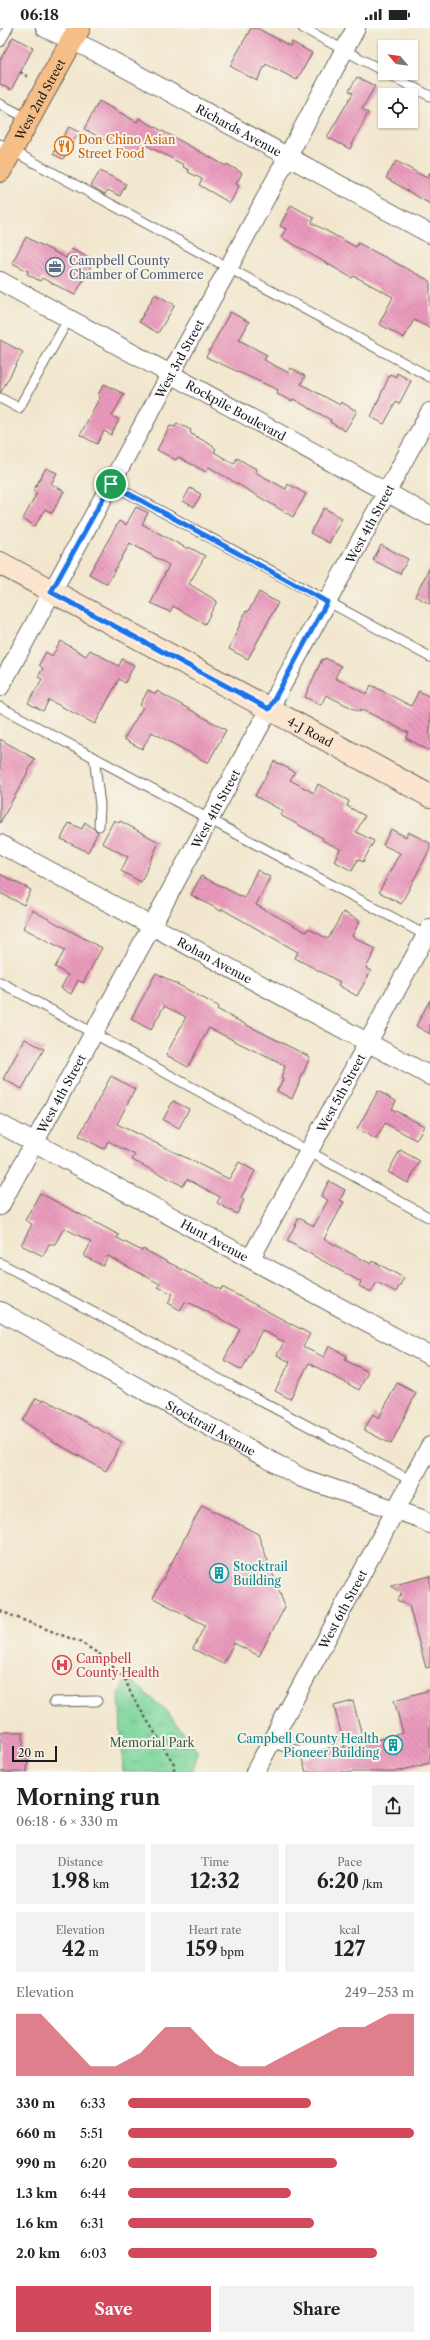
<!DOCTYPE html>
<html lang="en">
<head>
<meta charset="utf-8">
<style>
  :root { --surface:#fff; --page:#f2f2f2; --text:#222; --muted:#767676; --accent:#d1495b }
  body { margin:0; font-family:"Libre Caslon Text",serif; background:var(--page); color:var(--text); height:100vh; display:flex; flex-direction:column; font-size:15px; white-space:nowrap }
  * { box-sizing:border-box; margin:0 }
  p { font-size:13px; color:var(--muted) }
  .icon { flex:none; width:22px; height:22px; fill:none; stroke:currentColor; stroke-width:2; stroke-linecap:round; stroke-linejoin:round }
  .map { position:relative; height:1744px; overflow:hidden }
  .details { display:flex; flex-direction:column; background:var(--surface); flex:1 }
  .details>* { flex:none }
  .needle { width:26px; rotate:299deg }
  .controls { position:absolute; left:378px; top:12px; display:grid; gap:8px }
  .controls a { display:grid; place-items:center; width:40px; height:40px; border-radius:0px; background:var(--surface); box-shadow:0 1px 3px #0004; font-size:20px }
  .scale { position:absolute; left:12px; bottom:10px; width:45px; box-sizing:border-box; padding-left:4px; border:2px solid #1c1c1c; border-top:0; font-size:11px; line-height:14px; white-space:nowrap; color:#1c1c1c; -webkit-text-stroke:3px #f7f3e8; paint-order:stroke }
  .pin { position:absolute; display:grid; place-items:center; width:34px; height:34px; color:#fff; margin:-17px; border:2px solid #fff; border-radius:50%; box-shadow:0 1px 4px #0007 }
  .round { display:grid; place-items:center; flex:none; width:42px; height:42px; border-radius:0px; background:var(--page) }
  .headline { display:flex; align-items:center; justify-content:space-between; height:68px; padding:0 16px }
  h1 { font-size:22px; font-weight:800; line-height:30px }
  .stats { display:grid; grid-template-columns:repeat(3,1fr); gap:6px; height:68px; padding:4px 16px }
  .stats div { display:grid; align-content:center; border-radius:0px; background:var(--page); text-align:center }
  .stats b { font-size:20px; font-weight:800 }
  .stats small { font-size:11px; font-weight:400 }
  .stats p { font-size:11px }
  .chart { height:112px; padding:8px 16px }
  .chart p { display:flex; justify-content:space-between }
  .chart svg { width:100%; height:72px; margin-top:4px; fill:var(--accent); opacity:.7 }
  .button { display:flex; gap:8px; margin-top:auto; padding:8px 16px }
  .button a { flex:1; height:46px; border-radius:0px; background:var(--accent); color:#fff; font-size:16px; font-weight:800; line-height:46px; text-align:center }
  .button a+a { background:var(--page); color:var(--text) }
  ul { padding:0 16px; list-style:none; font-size:13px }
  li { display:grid; grid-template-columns:64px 48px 1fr; align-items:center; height:30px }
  li i { height:10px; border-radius:5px; background:var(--accent) }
  .status { display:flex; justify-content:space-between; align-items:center; height:28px; padding:0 20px; background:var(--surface); direction:ltr }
  .status svg { height:11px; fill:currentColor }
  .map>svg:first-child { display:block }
  .grass { fill:url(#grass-tufts); stroke:#4d7a5c }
  .building { fill:url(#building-back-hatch) }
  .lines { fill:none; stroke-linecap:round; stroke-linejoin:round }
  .lane-casing { stroke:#67635a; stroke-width:11 }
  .street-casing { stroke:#67635a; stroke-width:20 }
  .secondary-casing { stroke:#67635a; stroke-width:24 }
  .primary-casing { stroke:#67635a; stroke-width:24 }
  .path { stroke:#67635a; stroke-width:2.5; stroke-dasharray:3 3; stroke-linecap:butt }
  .lane { stroke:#fff; stroke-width:9 }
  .street { stroke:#fff; stroke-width:18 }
  .secondary { stroke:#fbe5cf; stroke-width:22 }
  .primary { stroke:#f6be87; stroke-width:22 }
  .route-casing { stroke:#fff; stroke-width:8 }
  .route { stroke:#1a73e8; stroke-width:5 }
  .labels { text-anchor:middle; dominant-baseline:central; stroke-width:4; stroke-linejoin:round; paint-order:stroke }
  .street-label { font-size:12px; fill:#1c1c1c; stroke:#f7f3e8 }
  .food-label { font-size:12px; fill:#c56008; stroke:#f7f3e8; text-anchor:start }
  .service-label { font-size:12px; fill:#4e5e75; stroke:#f7f3e8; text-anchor:start }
  .culture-label { font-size:12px; fill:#0d838f; stroke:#f7f3e8; text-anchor:start }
  .health-label { font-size:12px; fill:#be3a42; stroke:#f7f3e8; text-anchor:start }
  .park-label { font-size:12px; fill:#3e5d49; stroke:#f7f3e8 }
</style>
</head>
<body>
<div class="status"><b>06:18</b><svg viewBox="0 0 49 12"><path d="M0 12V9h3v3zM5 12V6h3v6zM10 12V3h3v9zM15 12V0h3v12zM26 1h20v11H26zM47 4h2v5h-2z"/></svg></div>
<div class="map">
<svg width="430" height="1744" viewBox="0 0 430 1744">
  <defs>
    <pattern id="grass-tufts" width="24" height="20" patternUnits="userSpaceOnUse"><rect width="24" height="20" fill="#7ed79d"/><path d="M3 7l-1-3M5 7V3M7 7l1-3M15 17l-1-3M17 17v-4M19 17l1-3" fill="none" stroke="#6cb887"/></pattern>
    <pattern id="building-back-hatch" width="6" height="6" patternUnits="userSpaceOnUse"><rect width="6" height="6" fill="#ea9abc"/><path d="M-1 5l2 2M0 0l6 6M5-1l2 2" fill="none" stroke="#c884a1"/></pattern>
  </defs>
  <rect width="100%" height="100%" fill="#f7f3e8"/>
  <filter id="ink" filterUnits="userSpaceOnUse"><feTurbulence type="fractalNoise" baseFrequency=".025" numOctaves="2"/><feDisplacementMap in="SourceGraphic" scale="8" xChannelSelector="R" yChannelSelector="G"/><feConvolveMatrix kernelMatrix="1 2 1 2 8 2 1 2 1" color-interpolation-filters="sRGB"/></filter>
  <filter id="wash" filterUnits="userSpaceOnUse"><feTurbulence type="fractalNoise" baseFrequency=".012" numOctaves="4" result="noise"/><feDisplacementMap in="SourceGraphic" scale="16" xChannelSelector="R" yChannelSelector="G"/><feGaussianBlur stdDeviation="0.9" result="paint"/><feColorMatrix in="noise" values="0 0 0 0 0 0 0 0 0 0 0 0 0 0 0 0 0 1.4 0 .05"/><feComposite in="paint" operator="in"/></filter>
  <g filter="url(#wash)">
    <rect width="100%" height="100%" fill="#f2e7ce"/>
    <path class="grass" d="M128 1649 170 1687 198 1724 192 1744H123L119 1664Z"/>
    <g id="blocks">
      <path class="building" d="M251 0H257L290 18 292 14 312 25 297 52 266 36 257 53 230 38Z
        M13 9 33 20 11 62 0 56V32Z
        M357 49 375 58 362 81 368 85 350 121 327 109 353 65 349 63Z
        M99 73 137 94 139 90 226 138 227 136 242 145 236 156 239 158 230 175 199 157 202 151 188 144 189 142 183 139 184 137 146 117 139 130 84 101Z
        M69 99 79 104 63 131 53 126Z
        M396 133 427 150 430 144V176L386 150Z
        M100 143 126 156 120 168 108 162 105 166 91 158Z
        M291 177 314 190 312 195 356 219 358 215 430 253V300L414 292 404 310 379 296 393 269 354 248 352 250 281 209 286 201 280 198Z
        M26 209 66 230 71 221 94 232 75 267 42 250 40 253 27 246 28 243 12 235Z
        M155 266 175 277 158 305 139 294Z
        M230 284 249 294 239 312 267 327 264 332 289 345 291 340 305 348 301 356 340 377 341 374 357 383 345 403 330 394 331 392 293 371 292 373 277 366 278 362 206 329Z
        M0 312 23 324 1 364H0Z
        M397 345 411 353 399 376 396 374 384 396 371 389 390 346 396 349Z
        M104 356 124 366 112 388 119 392 111 407 104 403 97 416 80 407 100 369 98 367Z
        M177 395 191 402 190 405 213 418 216 421 214 424 234 436 237 430 256 441 255 444 286 461 288 456 306 466 293 489 209 439 206 444 178 429 176 432 157 422 170 398 175 399Z
        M46 440 57 445 51 456 64 463 52 485 45 481 35 498 23 491 37 465 33 463Z
        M190 460 201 466 194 479 183 473Z
        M136 479 148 485 142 496 188 521 189 519 205 528 189 556 217 573 205 596 173 578 170 584 151 575 169 537 130 515 107 556 89 546 119 493 126 497Z
        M324 480 342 490 329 515 310 505Z
        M381 517 408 531 400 546 373 532Z
        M430 539V576L415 568Z
        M259 564 278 575 248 631 229 621 246 583 248 584Z
        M61 613 86 628 90 622 119 638 122 631 134 637 125 655 119 651 95 696 49 672 43 683 28 675 42 651 38 649 43 640 39 637 46 624 52 628Z
        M325 630 341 638 335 650 367 666 371 657 411 678 419 663 430 669V723L406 710 409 705 361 681 360 684 326 667 321 677 305 669 322 631 324 632Z
        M148 662 156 666 157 663 226 702 208 735 152 704 142 721 124 711 143 679 140 677Z
        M0 711 35 731 0 795Z
        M274 733 295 744 290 752 314 765 318 756 349 773 347 778 365 788 356 804 374 813 363 834 358 831 352 843 334 833 340 821 322 812 323 810 280 787 283 783 255 768Z
        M114 792 119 795 120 793 159 814 141 854 121 843 128 829 102 815Z
        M85 794 98 804 88 824 61 811 69 795 82 801Z
        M391 801 406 809 408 804 430 815V821L401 876 379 864 400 825 383 817Z
        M257 842 270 849 256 877 306 904 308 900 328 911 343 884 360 893 352 908 376 921 366 940 371 943 357 968 338 957 340 954 295 930 298 924 222 881 221 883 191 867 201 848 244 870Z
        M0 846 31 862 24 877 0 865Z
        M32 882 102 920 83 955 78 952 71 966 61 960 68 947 55 939 65 922 23 900Z
        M156 945 218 978 217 981 233 990 310 1029 292 1071 277 1063 283 1051 281 1050 285 1038 209 1000 188 1039 166 1027 186 989 164 978 151 1002 131 991Z
        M430 972V1006L416 998Z
        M25 1011 44 1021 22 1061 3 1051Z
        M111 1048 135 1061 117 1096 229 1151 239 1134 255 1143 241 1170 244 1172 237 1186 217 1175 220 1169 187 1151 183 1158 152 1142 132 1132 135 1127 108 1113 104 1121 79 1108Z
        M378 1063 396 1073 392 1081 424 1098 416 1112 385 1095 376 1111 357 1101Z
        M173 1073 189 1081 179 1100 163 1092Z
        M400 1122 420 1133 408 1155 388 1144Z
        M329 1153 345 1162 340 1172 344 1174 324 1211 371 1236 373 1233 404 1250 396 1264 377 1254 371 1264 359 1258 361 1254 287 1213 299 1190 314 1198 328 1172 321 1168Z
        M40 1165 119 1207 117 1210 142 1223 143 1221 221 1262 222 1259 310 1306 303 1319 324 1329 329 1318 347 1328 345 1332 368 1344 359 1362 309 1335 290 1371 275 1363 290 1334 277 1327 284 1314 262 1302 242 1342 224 1332 240 1301 192 1276 185 1274 180 1282 168 1275 173 1266 158 1259 160 1256 108 1228 103 1238 84 1228 91 1214 64 1200 55 1216H49L43 1228 21 1217 32 1196 25 1192Z
        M397 1355 416 1365 391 1416 364 1402 373 1386 379 1390Z
        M36 1370 43 1373 44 1371 122 1414 106 1443 56 1415 23 1393Z
        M202 1477 258 1506 285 1579 259 1628 234 1615 223 1636 193 1621 205 1597 153 1570Z
        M430 1548V1639L426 1640 409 1578 397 1572 402 1566 391 1558Z
        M430 1662V1735L395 1744H306L302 1731 345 1720 334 1678 353 1673 364 1715 403 1705 394 1672Z
        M0 1704H23V1730L28 1729 27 1744H0Z"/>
    </g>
  </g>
  <g filter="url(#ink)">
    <use href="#blocks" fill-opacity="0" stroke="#67635a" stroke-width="1"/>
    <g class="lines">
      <defs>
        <path id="lane" d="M303 0 385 44
          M0 14 8 0
          M386 45 430 68
          M0 76 29 91
          M0 116 430 349
          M0 370 19 380 69 290
          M111 456 430 629
          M0 679 429 909
          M94 729 100 777 99 798
          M0 954 430 1190
          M0 1235 412 1453
          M54 1674 97 1673
          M271 1713C299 1727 302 1723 331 1714"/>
        <g id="street">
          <path id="s1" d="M45 0 94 23 430 206"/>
          <path id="s2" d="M0 253 430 488"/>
          <path id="s3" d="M0 659 228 241 356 0"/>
          <path id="s4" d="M0 816 430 1048"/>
          <path id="s5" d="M0 1096 430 1328"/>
          <path id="s6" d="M0 1178 430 384"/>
          <path id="s7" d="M251 1230 430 900"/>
          <path id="s8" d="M0 1283 302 1450 419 1490 430 1496"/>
          <path id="s9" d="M255 1744 430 1418"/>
        </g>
        <g id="secondary">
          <path id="s10" d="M0 535 430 768"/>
        </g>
        <g id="primary">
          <path id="s11" d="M0 143 79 0"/>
        </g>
      </defs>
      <use href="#lane" class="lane-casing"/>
      <use href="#street" class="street-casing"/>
      <use href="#secondary" class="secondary-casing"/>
      <use href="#primary" class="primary-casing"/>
      <path class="path" d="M20 44 30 50
        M0 1583 82 1615 102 1628 125 1651 131 1666 174 1736V1744"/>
      <use href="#lane" class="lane"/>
      <use href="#street" class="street"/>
      <use href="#secondary" class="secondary"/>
      <use href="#primary" class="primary"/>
    </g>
  </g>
  <g class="lines" filter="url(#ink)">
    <defs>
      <path id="route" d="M111 456 327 574 269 681 51 564Z"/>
    </defs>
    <use href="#route" class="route-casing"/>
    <use href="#route" class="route"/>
  </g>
  <defs>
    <symbol id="restaurant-ring" viewBox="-11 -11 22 22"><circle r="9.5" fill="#f7f3e8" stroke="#e8710a" stroke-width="1.5"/><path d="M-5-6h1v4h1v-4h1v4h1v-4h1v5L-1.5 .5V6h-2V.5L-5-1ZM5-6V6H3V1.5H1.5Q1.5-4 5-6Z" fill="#e8710a"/></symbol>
    <symbol id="office-ring" viewBox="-11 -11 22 22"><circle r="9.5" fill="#f7f3e8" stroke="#5c6f8a" stroke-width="1.5"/><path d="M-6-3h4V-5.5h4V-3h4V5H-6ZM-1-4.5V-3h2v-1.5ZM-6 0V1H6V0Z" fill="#5c6f8a"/></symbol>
    <symbol id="building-ring" viewBox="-11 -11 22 22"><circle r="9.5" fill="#f7f3e8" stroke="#0f9aa8" stroke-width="1.5"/><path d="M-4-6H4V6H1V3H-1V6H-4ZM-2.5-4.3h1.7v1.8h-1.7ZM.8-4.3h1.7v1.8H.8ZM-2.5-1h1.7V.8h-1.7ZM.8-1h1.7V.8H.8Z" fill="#0f9aa8"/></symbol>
    <symbol id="hospital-ring" viewBox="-11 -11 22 22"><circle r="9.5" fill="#f7f3e8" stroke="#e0444e" stroke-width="1.5"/><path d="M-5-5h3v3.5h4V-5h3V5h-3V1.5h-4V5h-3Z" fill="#e0444e"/></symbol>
  </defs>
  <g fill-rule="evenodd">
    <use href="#restaurant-ring" x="53" y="107" width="22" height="22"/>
    <use href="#office-ring" x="44" y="228" width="22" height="22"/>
    <use href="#building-ring" x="208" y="1534" width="22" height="22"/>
    <use href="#hospital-ring" x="51" y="1626" width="22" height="22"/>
    <use href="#building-ring" x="382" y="1706" width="22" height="22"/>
  </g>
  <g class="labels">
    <g class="street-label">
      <text stroke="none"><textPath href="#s11" startOffset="82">West 2nd Street</textPath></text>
      <text stroke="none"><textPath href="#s1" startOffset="219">Richards Avenue</textPath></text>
      <text stroke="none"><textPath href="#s3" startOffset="374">West 3rd Street</textPath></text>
      <text stroke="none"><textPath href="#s2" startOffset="269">Rockpile Boulevard</textPath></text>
      <text stroke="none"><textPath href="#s6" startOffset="776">West 4th Street</textPath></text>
      <text stroke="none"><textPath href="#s10" startOffset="353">4-J Road</textPath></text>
      <text stroke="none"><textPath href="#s6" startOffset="452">West 4th Street</textPath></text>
      <text stroke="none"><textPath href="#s4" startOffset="244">Rohan Avenue</textPath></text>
      <text stroke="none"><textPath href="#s7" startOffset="188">West 5th Street</textPath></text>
      <text stroke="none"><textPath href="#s6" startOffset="128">West 4th Street</textPath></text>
      <text stroke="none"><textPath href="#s5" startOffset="244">Hunt Avenue</textPath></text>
      <text stroke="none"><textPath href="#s8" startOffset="241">Stocktrail Avenue</textPath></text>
      <text stroke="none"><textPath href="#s9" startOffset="185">West 6th Street</textPath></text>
    </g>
    <g class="food-label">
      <text x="78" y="111">Don Chino Asian<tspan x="78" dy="14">Street Food</tspan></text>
    </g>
    <g class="service-label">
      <text x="69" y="232">Campbell County<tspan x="69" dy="14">Chamber of Commerce</tspan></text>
    </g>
    <g class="culture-label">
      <text x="233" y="1538">Stocktrail<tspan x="233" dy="14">Building</tspan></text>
      <text x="379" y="1710" text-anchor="end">Campbell County Health<tspan x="379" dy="14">Pioneer Building</tspan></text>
    </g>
    <g class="health-label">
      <text x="76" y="1630">Campbell<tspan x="76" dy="14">County Health</tspan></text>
    </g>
    <g class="park-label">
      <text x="152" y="1714">Memorial Park</text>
    </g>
  </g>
</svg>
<div class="controls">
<a><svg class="needle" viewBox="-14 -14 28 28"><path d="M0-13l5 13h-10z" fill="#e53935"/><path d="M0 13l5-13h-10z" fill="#767676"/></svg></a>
<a><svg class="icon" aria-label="locate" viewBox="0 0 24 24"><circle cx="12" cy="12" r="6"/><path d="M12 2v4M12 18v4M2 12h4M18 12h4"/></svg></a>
</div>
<div class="scale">20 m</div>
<div class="pin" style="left:111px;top:456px;background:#1e9e55"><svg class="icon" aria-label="arrive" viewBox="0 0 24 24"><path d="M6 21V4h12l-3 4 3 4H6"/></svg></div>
</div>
<section class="details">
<div class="headline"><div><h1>Morning run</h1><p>06:18 · 6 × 330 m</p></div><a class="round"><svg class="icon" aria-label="share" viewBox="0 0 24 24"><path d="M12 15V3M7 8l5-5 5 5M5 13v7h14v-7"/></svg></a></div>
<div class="stats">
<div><p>Distance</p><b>1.98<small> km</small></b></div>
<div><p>Time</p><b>12:32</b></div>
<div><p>Pace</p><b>6:20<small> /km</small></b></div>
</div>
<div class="stats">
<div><p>Elevation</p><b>42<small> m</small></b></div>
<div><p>Heart rate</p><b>159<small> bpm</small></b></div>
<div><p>kcal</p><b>127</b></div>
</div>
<div class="chart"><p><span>Elevation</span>249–253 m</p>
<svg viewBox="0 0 160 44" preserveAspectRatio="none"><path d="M0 44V6L10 6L20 22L30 38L40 38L50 30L60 14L70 14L80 30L90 38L100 38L110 30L120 22L130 14L140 14L150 6L160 6V44z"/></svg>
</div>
<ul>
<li><b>330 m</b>6:33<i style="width:64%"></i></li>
<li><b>660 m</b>5:51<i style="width:100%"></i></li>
<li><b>990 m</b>6:20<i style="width:73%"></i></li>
<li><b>1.3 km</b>6:44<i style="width:57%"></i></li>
<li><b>1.6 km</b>6:31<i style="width:65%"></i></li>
<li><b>2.0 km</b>6:03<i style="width:87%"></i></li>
</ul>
<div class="button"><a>Save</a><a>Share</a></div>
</section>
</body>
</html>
